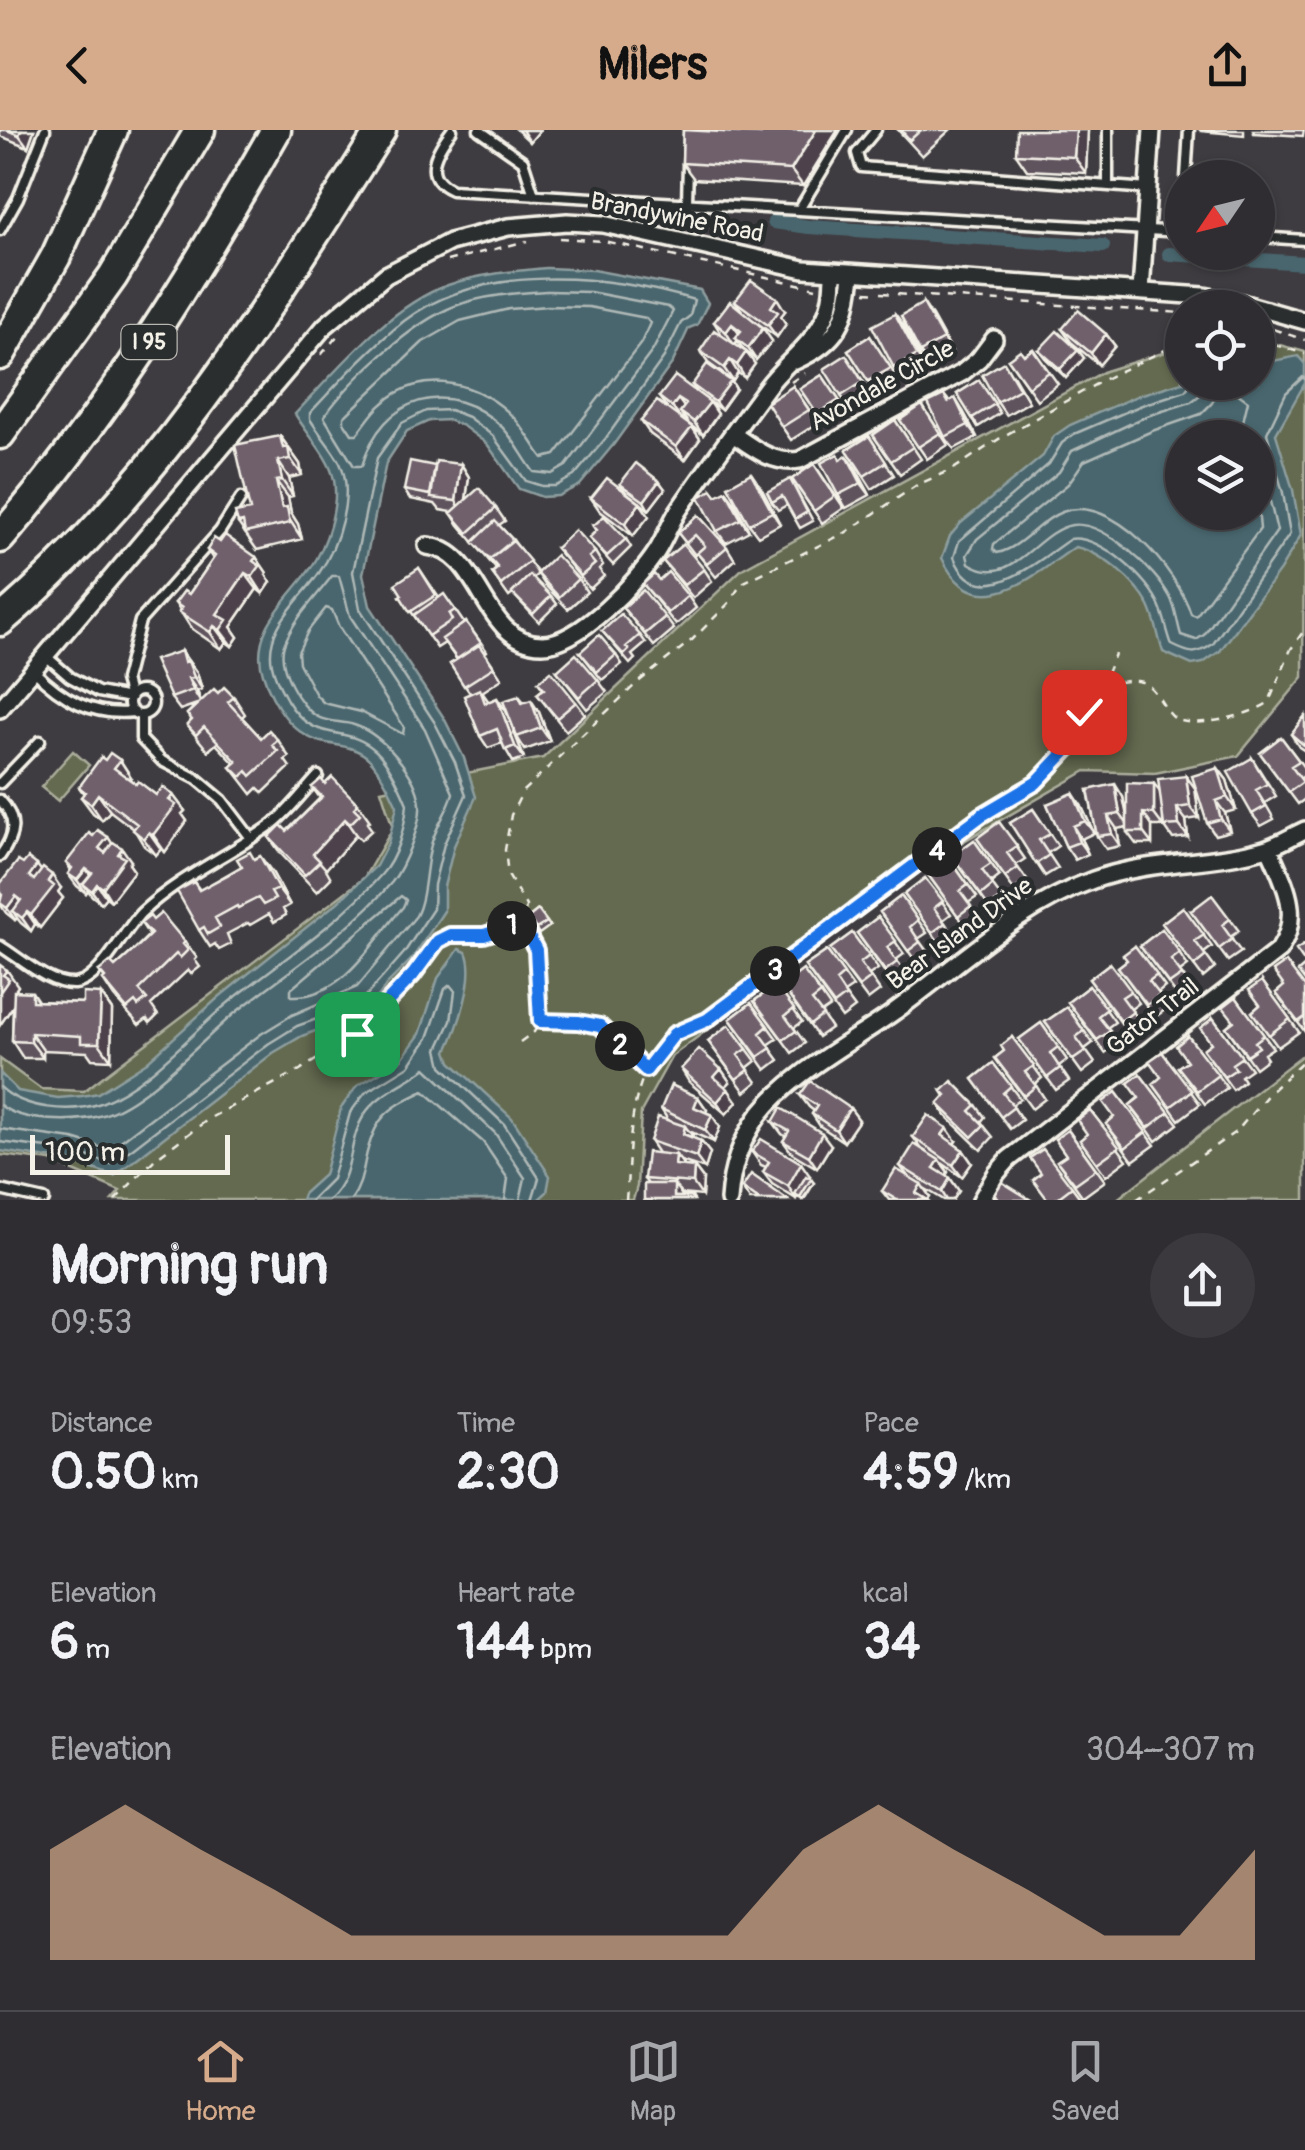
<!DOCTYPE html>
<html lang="en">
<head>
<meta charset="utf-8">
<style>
  :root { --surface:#2f2d31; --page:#3b393d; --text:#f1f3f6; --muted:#a7a8ab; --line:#4a494d; --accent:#d6ab8b }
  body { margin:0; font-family:Pangolin,sans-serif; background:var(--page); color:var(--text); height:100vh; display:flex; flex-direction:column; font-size:38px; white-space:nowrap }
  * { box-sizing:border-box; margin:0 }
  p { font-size:32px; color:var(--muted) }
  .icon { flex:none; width:55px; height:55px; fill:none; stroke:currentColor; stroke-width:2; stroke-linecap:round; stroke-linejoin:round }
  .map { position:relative; height:1070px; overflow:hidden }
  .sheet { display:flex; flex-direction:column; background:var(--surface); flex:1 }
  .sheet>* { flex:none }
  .needle { width:65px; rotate:235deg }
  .controls { position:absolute; left:1165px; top:30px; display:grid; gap:20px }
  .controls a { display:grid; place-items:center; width:110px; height:110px; border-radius:50%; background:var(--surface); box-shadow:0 2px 8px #0004,0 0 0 2px var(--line); font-size:50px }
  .scale { position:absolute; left:30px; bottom:25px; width:200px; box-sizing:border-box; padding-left:10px; border:5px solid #f4f1e8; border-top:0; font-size:28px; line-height:35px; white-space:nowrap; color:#f4f1e8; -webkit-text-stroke:8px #2a2d2e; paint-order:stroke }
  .pin { position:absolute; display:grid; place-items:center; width:85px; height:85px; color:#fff; margin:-42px; border-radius:20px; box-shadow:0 5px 15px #0006 }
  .km { position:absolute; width:50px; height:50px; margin:-25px; border-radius:50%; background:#222; color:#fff; font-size:28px; line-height:50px; text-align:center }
  .round { display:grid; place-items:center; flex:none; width:105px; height:105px; border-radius:52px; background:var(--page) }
  .head { display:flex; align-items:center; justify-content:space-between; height:170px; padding:0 50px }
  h1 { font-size:55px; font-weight:700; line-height:75px }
  .metrics { display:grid; grid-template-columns:repeat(3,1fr); gap:15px; height:170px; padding:10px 50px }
  .metrics div { display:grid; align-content:center }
  .metrics b { font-size:50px; font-weight:700 }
  .metrics small { font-size:28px; font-weight:400 }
  .metrics p { font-size:28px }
  .chart { height:280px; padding:20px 50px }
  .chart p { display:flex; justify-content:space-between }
  .chart svg { width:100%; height:180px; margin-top:10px; fill:var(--accent); opacity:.7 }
  header { display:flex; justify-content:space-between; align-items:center; height:130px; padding:0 50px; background:var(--accent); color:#111; font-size:45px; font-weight:700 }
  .tabs { display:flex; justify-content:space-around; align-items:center; height:140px; border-top:2px solid var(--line); background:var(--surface); font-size:28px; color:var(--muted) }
  .tabs a { display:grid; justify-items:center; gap:5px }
  .tabs .on { color:var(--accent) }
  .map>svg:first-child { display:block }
  .green { fill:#646b50; stroke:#acae9c; stroke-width:2.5; fill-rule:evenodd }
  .water { fill:#4a666e; stroke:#8e9e9f; stroke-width:2.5; fill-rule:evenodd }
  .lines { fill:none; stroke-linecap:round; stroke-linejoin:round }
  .shore { stroke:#b0b9b7; stroke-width:2.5 }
  .canal { stroke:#4a666e; stroke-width:14 }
  .lane-casing { stroke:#f4f1e8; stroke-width:15 }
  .street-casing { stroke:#f4f1e8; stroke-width:22 }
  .highway-casing { stroke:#f4f1e8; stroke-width:35 }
  .path { stroke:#f4f1e8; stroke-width:2.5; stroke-dasharray:8 8; stroke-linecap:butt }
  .lane { stroke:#2a2d2e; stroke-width:8 }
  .street { stroke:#2a2d2e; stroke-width:15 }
  .highway { stroke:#2a2d2e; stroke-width:28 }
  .wall { fill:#5f535d; stroke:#f4f1e8; stroke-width:2.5 }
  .shaded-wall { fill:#4e434c; stroke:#f4f1e8; stroke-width:2.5 }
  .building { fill:#6f606c; stroke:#f4f1e8; stroke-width:2.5 }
  .route-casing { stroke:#fff; stroke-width:20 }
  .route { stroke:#1a73e8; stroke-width:12 }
  .labels { text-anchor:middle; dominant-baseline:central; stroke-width:9; stroke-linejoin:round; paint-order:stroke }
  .shield { fill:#2a2d2e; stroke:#b7b6b0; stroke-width:2.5 }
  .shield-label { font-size:22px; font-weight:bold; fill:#f4f1e8 }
  .street-label { font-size:25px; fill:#f4f1e8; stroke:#2a2d2e }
</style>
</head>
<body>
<header><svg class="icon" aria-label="back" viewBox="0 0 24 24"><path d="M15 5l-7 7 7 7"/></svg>Milers<svg class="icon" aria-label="share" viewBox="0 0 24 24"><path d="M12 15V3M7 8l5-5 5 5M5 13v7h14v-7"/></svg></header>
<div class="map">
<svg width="1305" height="1070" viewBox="0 0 1305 1070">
  <rect width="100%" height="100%" fill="#3f3c41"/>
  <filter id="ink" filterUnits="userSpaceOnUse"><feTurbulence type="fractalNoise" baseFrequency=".01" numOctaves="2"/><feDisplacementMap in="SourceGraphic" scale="20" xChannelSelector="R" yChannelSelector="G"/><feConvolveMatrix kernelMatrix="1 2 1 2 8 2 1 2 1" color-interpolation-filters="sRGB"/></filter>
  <g filter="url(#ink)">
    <path class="green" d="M1258 209 1305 222 1303 547 1238 626 1155 643 1086 641 952 718 672 926 641 982 637 1056 633 1070H112L120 1061 51 1031 0 1025V929L41 959 84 961 364 748 393 698 381 660 543 628 742 439 1105 241 1182 217V252H1258ZM1182 308H1258V382H1182Z
      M73 621 89 635 58 671 41 657Z
      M1305 923V1070H1116Z"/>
    <path class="water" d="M547 138 593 140 700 160 708 173 697 195 689 198 673 232 614 314 580 355 558 366 542 367 519 359 487 314 463 296 448 290 429 291 407 301 386 333 363 444 370 476 444 588 464 628 476 667 454 716 444 757V781L412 829 387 854 373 874 337 893 302 906 273 923 114 1046 69 1031 0 1021V943L18 961 58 968 82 966 98 963 147 932 219 867 338 772 376 736 388 713 397 676C390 661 382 643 370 630 357 616 338 616 321 612 291 604 272 572 263 544 249 500 288 470 311 438 326 416 339 377 334 350 330 328 307 304 295 284 337 240 390 175 448 155 480 144 514 141 547 138Z
      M1298 226 1305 234V253L1276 304 1293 360 1301 405 1280 440 1220 521 1203 533 1192 535 1163 522C1158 508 1156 490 1149 476 1136 452 1102 422 1075 417 1033 446 975 499 942 428L950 406 961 393 1043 326 1054 306 1070 295 1139 265 1182 252H1258V234ZM1182 308H1258V382H1182Z
      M459 819 466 822C477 846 458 898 447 921L451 932 512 988 550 1046 547 1062 538 1070H301L303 1064 324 1045 341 978 357 956 401 930 420 904 438 848Z"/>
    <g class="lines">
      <path class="shore" d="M548 161 590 162 668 177 673 181 653 220 566 336 552 344 534 342C523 328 515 310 502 297 449 246 382 266 362 336H354L324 287C350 250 412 192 455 176 484 165 517 163 548 161Z
        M548 176 589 177 646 188 650 193 641 213 555 325 543 328C533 315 526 301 515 289 482 252 421 237 382 274 372 282 365 295 357 304H352L344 292V287L423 212 460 191 509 179Z
        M1192 252 1185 261 1142 275 1074 304 1062 313 1049 334 959 411 954 427C977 487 1040 429 1070 409 1100 404 1150 450 1160 477 1165 489 1167 502 1172 515 1190 524 1196 526 1213 514L1290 404 1283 363 1267 303 1286 263 1303 247 1305 249
        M1205 252 1200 265 1191 272 1147 286 1072 321 1059 342 977 409 967 425 969 433C1012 461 1035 401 1072 395 1104 390 1156 441 1170 467 1176 478 1177 493 1181 505L1196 510 1204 505 1277 401 1258 320
        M1239 308 1248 271 1223 253 1212 273 1201 284 1152 301 1084 331 1068 354 994 414 993 419 997 423C1022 418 1038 391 1062 382 1113 363 1178 442 1191 484L1196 486 1260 399 1258 377
        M326 478 332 480 339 497 404 597 403 604 361 582 324 573 316 565 299 533 298 522 308 501Z
        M401 766 406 770 403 777C373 810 344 869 291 866V859Z
        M0 957C23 979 71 984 101 973 149 954 189 905 228 873 279 832 337 795 381 745 397 728 405 697 407 674 400 657 390 634 376 621 345 592 315 617 287 570 281 559 274 547 272 535 264 497 300 471 319 443 338 416 355 364 340 333 332 318 319 304 310 289V283C340 251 370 218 404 191 480 132 607 144 694 170L690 186 681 193 664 227 606 308 574 346 556 356H542L526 351 493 306 468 287 450 280 426 281 402 293 377 328 353 442 360 479 435 593 455 632 466 665 444 714 434 755 433 779 404 823 366 866 334 883 297 896 268 914 112 1034 71 1021 0 1012
        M0 975C22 993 76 993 103 985 146 972 199 913 235 883 287 841 348 804 392 752 404 737 422 693 420 674 417 644 382 604 354 595 343 591 329 593 318 587 299 577 277 535 284 515 294 488 315 469 332 446H339L350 486 425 599 453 663C448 681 436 696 431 715 425 736 426 767 416 786L357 857 292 885 261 904 109 1020 73 1009 0 999
        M311 1070 332 1049 350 983 365 963 409 936 428 908 445 859 450 855 455 861 451 891 438 919 442 936 504 994 539 1048 532 1070
        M329 1070C355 1047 347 1012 364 985 378 963 407 953 426 938L495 1003 525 1048 520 1070
        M351 1070C360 1058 362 1046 365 1031 374 988 386 979 424 961L483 1012 508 1049 505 1070"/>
      <path class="canal" d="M774 92 809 97 1103 116
        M1169 124 1305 133"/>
      <defs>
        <path id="lane" d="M452 0C437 20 420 46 452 60L1182 102
          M479 0 523 31 534 65
          M876 0 857 23 861 37 1148 59
          M1108 0V56
          M1186 48 1189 0
          M687 72 688 34
          M800 78 847 0
          M0 100 18 68 45 0
          M1258 107 1305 110
          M47 527 70 547 98 562 130 568
          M33 540C61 568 92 587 134 582
          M129 573a12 12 0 1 1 24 0a12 12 0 1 1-24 0Z
          M130 568 125 550 140 491 220 401 241 368
          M141 585V609L162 631 197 649 222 670 251 708
          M0 653 40 611
          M0 670C18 689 15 706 0 726
          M0 816C20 828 50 856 75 854 100 852 124 799 142 782 179 747 228 726 270 696 288 683 303 662 318 646
          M0 1060 44 1070"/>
        <path id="street" d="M1141 161 1152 0
          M795 231C839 212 847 190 852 145
          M733 304C753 318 774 335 800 330L962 243 979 229 994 209
          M427 416C483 421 481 513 542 514 578 515 638 451 657 421 665 408 670 394 678 381 706 339 737 298 767 257 785 233 812 215 825 187 832 173 833 158 833 142
          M0 579 325 196 386 145 450 112 508 97 567 92 603 94 804 139 1204 166 1242 173 1305 191
          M729 1070C731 1039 741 1010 759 985 789 945 850 913 891 884 957 837 1016 778 1093 750 1148 730 1208 735 1264 719 1278 715 1292 706 1305 700
          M981 1070 996 1044 1009 1029 1279 820C1303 784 1284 753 1269 718"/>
        <path id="highway" d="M0 225 56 126 113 0
          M0 304 113 146 200 0
          M0 408C109 283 194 144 276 0
          M0 491C159 356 271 174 381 0"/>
      </defs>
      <use href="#lane" class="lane-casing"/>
      <use href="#street" class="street-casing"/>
      <use href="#highway" class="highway-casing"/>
      <path class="path" d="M559 108 604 111 816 158
        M447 131 527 111
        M865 162 1182 183
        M1258 194 1305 210
        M1258 210 1305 224
        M321 225 339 204
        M791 252 805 243
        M1103 554C1115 554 1131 548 1142 552 1156 557 1162 577 1173 587 1190 601 1253 585 1269 572L1291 519 1305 499
        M541 891 578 892 600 897 644 939
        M520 912 534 902 541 891 536 819 523 793 526 776 508 745 505 720 511 685 523 661 637 553 692 510 729 473 742 453 845 403 917 355 955 338 1002 307 1114 244 1182 212
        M115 1070 156 1028 210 988 300 940 357 904 413 845 438 811 450 805H484L521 793
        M626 1070C631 1016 626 946 671 907 681 898 696 897 707 890L983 685 1024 662 1050 641 1075 608 1083 582 1105 548 1115 524
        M1136 1070 1237 1001 1270 962 1305 929"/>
      <use href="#lane" class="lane"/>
      <use href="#street" class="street"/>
      <use href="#highway" class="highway"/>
    </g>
    <path class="wall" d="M0 0H34L28 17 0 6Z
      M517 0H540L530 12Z
      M683 0H717L719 2 761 4 838 0 803 56 694 49 682 33Z
      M898 0H950L922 26Z
      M1088 0 1086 43 1027 40 1016 24Z
      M1200 0H1244V5L1201 1Z
      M1253 0H1304L1303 6 1254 3Z
      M735 171 785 181 781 186 786 194 777 207 753 190 772 211 756 230 744 220 737 211 735 214 755 234 745 248 738 243 733 251 708 233 700 221 722 205 714 192 743 182Z
      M923 173 952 222 929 234 920 222Z
      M895 184 904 196 926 238 902 250 894 238Z
      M1062 199 1106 204 1115 216 1099 235 1071 212Z
      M870 206 899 251 877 264 848 220Z
      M1033 219 1058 254 1037 270 1008 229 1024 225Z
      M1039 220H1078L1084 228 1066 248 1045 228Z
      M854 237 872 265 850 278 841 266Z
      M822 245 845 279 823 293 800 259Z
      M1013 245 1029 272 1006 285 997 272Z
      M979 250 1000 283 978 297 957 264Z
      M731 251 736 259 721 280 710 272 718 284 703 305 689 294 683 286 681 289 692 297 700 309 685 330 650 304 641 291 667 278 659 267 697 262 692 255Z
      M793 256 818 293 791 310 782 297Z
      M944 265 949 271 963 281 977 307 954 319 945 307Z
      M922 275 948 315 927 329 900 290Z
      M895 290 921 329 900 344 873 305Z
      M280 306 300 334 302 345 289 348 293 366 288 367 291 383 298 394 302 409 257 420 238 393 250 380Z
      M869 306 894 345 872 359 847 320Z
      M847 326 856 339 870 365 846 378 838 365 841 330Z
      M461 334 469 347 466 369 496 378 505 391 499 395 513 410 537 442 578 449 587 462 568 479 545 455 538 444 533 448 551 466 557 474 539 492 513 464 509 467 492 443 496 439 459 395 451 383 452 382 440 380 435 374 410 369 404 360 435 336Z
      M814 334 844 378 822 393 792 349Z
      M659 351 665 359 649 380 626 362 620 354Z
      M760 356 780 394 758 406 749 394Z
      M795 358 813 391 800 398 787 375 778 380 772 372Z
      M712 360 717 366 735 373 749 401 726 413 717 401Z
      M591 368 649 386 633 406 600 381Z
      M698 385 727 417 735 430 716 447 697 423 704 417 695 425 678 403Z
      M593 396 626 409 631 417 613 435 589 408 596 401Z
      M220 412 256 427 267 443 266 445 271 452 263 464 257 459 231 497 238 507 232 516 226 512 221 519 191 498 175 473 189 464 213 429 207 420Z
      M556 418 595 422 603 435 599 439 604 446 590 459Z
      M663 431 704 439 712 451 693 468Z
      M419 438 439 468 453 477 464 493 458 498 466 492 487 521 485 523 502 549 482 562 489 572 506 581 524 628 513 632 502 613 488 618 480 606 470 563 450 534 457 530 445 513 437 518 400 466Z
      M659 450 688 466 696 478 676 495 643 454Z
      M623 478 665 487 674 499 654 516Z
      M602 501 640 505 646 513 632 525 635 529 630 534Z
      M181 521 197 543 202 559 197 561 201 571 218 563 234 567 245 584 242 587 261 608 278 610 289 627 285 630 290 637 263 663 258 658 252 664 231 637 235 634 216 614 208 621 187 595 191 591 187 584 197 574 180 580 171 568Z
      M580 522 616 525 622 534 602 550Z
      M557 541 598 550 607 562 587 579Z
      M538 552 576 572 585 584 566 601 537 564 543 559Z
      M519 566 524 572 539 582 550 611 525 620 517 607Z
      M1305 586V621L1299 617 1291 604Z
      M1281 607 1305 639V645L1300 649 1305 655V669L1298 674 1260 623Z
      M1252 628 1276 666 1265 673 1274 689 1261 696 1252 684Z
      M105 630H120L131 647 129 649 136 654 156 665H173L185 681 182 684 187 691 165 722 161 719 156 725 144 716 134 699 110 681 102 690 93 683 81 667 84 664 79 657Z
      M1218 638 1227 650 1236 680 1225 683 1230 701 1215 705 1207 693Z
      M325 654 358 674 370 691 367 693 372 700 361 710 356 705 326 739 331 748 317 762 281 724 269 707 287 701 320 668 312 657Z
      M1154 654 1160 662 1195 658 1199 688 1186 690 1188 707 1173 709 1164 696 1163 685V696H1152V714H1136L1127 702V697L1117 699 1120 716 1106 719 1097 706 1088 660 1123 667 1127 687Z
      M1047 674 1081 675 1094 703 1081 709 1088 724 1075 730 1066 717Z
      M1033 679 1058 716 1048 723 1058 738 1045 746 1010 693Z
      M999 692 1025 729 1016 735 1027 750 1014 760 977 708Z
      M93 706 112 713 131 731 129 734 134 741 111 771 106 767 101 773 92 766 88 760 86 763 77 756 68 744 71 740 66 733Z
      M974 710 1000 746 991 753 1002 768 989 777 952 726Z
      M254 729 272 742 290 775 283 779 286 785 274 792 269 784 250 795 248 793 227 804 231 814 219 820 215 814 210 817 199 800 194 752 200 760Z
      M951 731 977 767 968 773 979 789 967 798 929 746Z
      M23 734 41 741 61 758 58 762 63 768 40 798 35 794 31 801 21 793 17 788 15 790 6 783 0 774V754Z
      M925 748 951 784 943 790 954 805 941 815 904 764Z
      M901 766 927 803 918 809 929 824 917 833 880 782Z
      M1183 777 1212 817 1204 823 1215 838 1203 848 1162 793Z
      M538 780 550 796 539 804 528 788Z
      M1191 781 1230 789 1239 801 1230 807 1241 822 1228 831Z
      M878 787 904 824 896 830 906 844 893 854 857 803Z
      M153 790 185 812 197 828 195 830 200 837 191 844 188 840 151 875 158 885 150 893 147 889 139 895 114 867 103 850 105 849 99 841 115 837 133 821 149 805 141 793Z
      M1162 799 1188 836 1180 842 1191 857 1178 867 1140 816Z
      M852 803 878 839 869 845 880 861 868 870 830 819Z
      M1135 816 1165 857 1158 863 1168 878 1155 887 1118 837 1127 830Z
      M827 821 853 857 844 863 855 878 842 888 805 836Z
      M1110 833 1139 873 1131 879 1142 894 1129 904 1089 849Z
      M0 835 18 856 16 859 18 862H32L38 871 83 873 101 864 112 880 111 930 92 929 87 922 43 920V928H23L12 911 13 876 0 895Z
      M1262 851 1299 902 1278 917 1252 882 1260 875Z
      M776 855 802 892 794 898 805 913 792 923 754 871Z
      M782 856 821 864 830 877 821 883 831 898 818 907Z
      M1089 856 1115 892 1107 898 1118 913 1105 923 1068 872Z
      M1284 857H1305V902L1276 863Z
      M1236 867 1273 918 1264 924 1267 929 1255 938 1226 897 1233 891Z
      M751 873 777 909 768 915 779 930 766 940 730 889Z
      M1067 877 1093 913 1085 919 1095 933 1082 943 1045 892Z
      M1213 888 1251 939 1241 946 1244 951 1233 960 1203 919 1211 913Z
      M1041 893 1067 930 1059 936 1069 951 1056 960 1019 909Z
      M729 895 756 931 747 938 757 952 745 962 708 911Z
      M1188 906 1227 958 1205 974 1178 937 1187 931Z
      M1012 907 1042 948 1035 954 1045 969 1032 979 995 928 1004 921Z
      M1162 922 1200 974 1179 990 1153 954 1161 948Z
      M993 933 1020 969 1012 975 1022 990 1010 999 973 949Z
      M681 939H721L730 952 725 957 737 972 726 984 689 952Z
      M1140 944 1178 994 1156 1011 1130 975 1138 968Z
      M942 961 976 975 985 987 981 992 993 1007 981 1020 946 986 938 974 945 966Z
      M1116 962 1155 1015 1133 1031 1106 994 1114 987Z
      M800 965 850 978 859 990 844 1012 820 996 812 984 814 981 809 977Z
      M698 967 707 980 706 982 712 985 720 997 714 1012 689 1001 694 1008 710 1023 705 1039 681 1031 684 1036 694 1037 703 1049 702 1066 681 1064 683 1067H692L694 1070H644L648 1054 644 1049 658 1023 650 1011 668 990 661 979Z
      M1090 980 1127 1030 1106 1046 1080 1010 1087 1005Z
      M773 992 831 1015 817 1038 792 1023 783 1011 786 1007 782 1004Z
      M1068 1000 1105 1051 1083 1067 1057 1031 1066 1025Z
      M913 1007 956 1011 954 1014 963 1020 972 1033 962 1047 942 1033 948 1042 946 1046 950 1048 959 1061 953 1070H944L924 1058 930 1067 928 1070H889L882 1061 907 1045 900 1036 921 1018Z
      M752 1022 810 1046 809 1048 814 1053 804 1070 797 1067 796 1069 772 1054 763 1042 766 1037 761 1035Z
      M1072 1057 1081 1069 1080 1070H1047Z
      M742 1058 788 1070H750Z"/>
    <path class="shaded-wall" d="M21 0H34L28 17 19 5Z
      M522 0H540L530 12Z
      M816 0H838L803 56 791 40Z
      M1076 0H1088L1086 43 1074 27Z
      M777 168 785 181 781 186 786 194 777 207 768 195 771 177Z
      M923 173 932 186 952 222 943 209Z
      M895 184 904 196 926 238 917 225Z
      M732 194 741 206 734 215 726 202Z
      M763 198 772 211 756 230 748 218Z
      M1106 204 1115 216 1099 235 1091 223Z
      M1078 220 1084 228 1066 248 1060 239Z
      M746 222 755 234 745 248 737 235Z
      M730 230 738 243 733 251 724 238Z
      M731 251 736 259 721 280 715 272Z
      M955 268 963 281 977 307 968 295Z
      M678 269 687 281 680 282 683 286 681 289 672 277Z
      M710 272 718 284 703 305 694 292Z
      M692 297 700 309 685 330 676 317Z
      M280 306 300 334 302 345 283 318Z
      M847 326 856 339 870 365 861 353Z
      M278 331 289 348 293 366 282 350Z
      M461 334 469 347 464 384 456 371Z
      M751 343 760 356 780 394 772 382Z
      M276 351 288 367 291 383 298 394 302 409 282 378Z
      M659 351 665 359 649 380 644 371Z
      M726 361 735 373 749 401 741 389Z
      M640 373 649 386 633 406 625 394Z
      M256 427 267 443 266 445 271 452 263 464 252 447 253 431Z
      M245 443 257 459 231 497 238 507 232 516 220 500 217 484Z
      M214 496 226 512 221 519 210 502Z
      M181 521 197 543 202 559 184 532Z
      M188 548 197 561 201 573 193 560Z
      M497 568 506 581 524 628 515 616Z
      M531 570 539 582 550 611 541 598Z
      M120 630 131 647 126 654 114 638Z
      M1218 638 1227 650 1236 680 1227 667Z
      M1186 646 1195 658 1199 688 1190 676Z
      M1115 654 1123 667 1129 696 1120 684Z
      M1154 654 1163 666V696L1154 684Z
      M1073 663 1081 675 1094 703 1085 691Z
      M98 664 110 681 102 690 91 674Z
      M173 665 185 681 182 684 187 691 165 722 153 705Z
      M1216 671 1225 683 1230 701 1221 689Z
      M1177 678 1186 690 1188 707 1179 695Z
      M1143 683 1152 696V714L1143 702Z
      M1108 686 1117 699 1120 716 1112 704Z
      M345 689 356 705 326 739 313 724Z
      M1073 696 1081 709 1088 724 1079 712Z
      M149 702 161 719 156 725 144 709Z
      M108 707 116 719 108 731 99 718Z
      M122 718 131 731 129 734 134 741 111 771 103 758Z
      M260 726 272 742 290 775 278 759Z
      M37 735 46 747 37 758 29 746Z
      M86 739 95 751 83 754 88 760 86 763 77 750Z
      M52 745 61 758 58 762 63 768 40 798 31 785Z
      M97 754 106 767 101 773 92 761Z
      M16 766 24 778 13 781 17 788 15 790 7 778Z
      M27 782 35 794 31 801 22 788Z
      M7 840 18 856 16 859 20 866 0 895V862L3 845Z
      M101 864 112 880 111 930 99 913Z
      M31 903 43 920V928L31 912Z
      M721 939 730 952 723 959 714 947Z
      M728 959 737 972 726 984 717 972Z
      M698 967 707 980 703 989 694 977Z
      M850 978 859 990 844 1012 836 1000Z
      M712 985 720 997 714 1012 705 1000Z
      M685 996 694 1008 683 1004Z
      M947 998 956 1011 951 1018 942 1005Z
      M822 1003 831 1015 817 1038 809 1026Z
      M701 1011 710 1023 705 1039 696 1027Z
      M963 1020 972 1033 962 1047 953 1035Z
      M676 1025 685 1037 675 1035Z
      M939 1030 948 1042 942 1051 934 1038Z
      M801 1033 810 1046 798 1066 795 1064 797 1067 796 1069 788 1056Z
      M694 1037 703 1049 702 1066 693 1053Z
      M950 1048 959 1061 953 1070H947L942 1062Z
      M811 1049 814 1053 802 1070 800 1067Z
      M674 1054 683 1067H674Z
      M921 1054 930 1067 928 1070 916 1063Z"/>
    <path class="building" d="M7 0H21L19 5Z
      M683 0 761 4 763 0H816L791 40 682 33Z
      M901 0H921L910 10Z
      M1017 0H1076L1074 27 1016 24Z
      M751 150 777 168 771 177 778 182 768 195 735 171Z
      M730 171 763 198 748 218 735 208 741 201 732 194 726 202 714 192Z
      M923 173 943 209 920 222 901 186Z
      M1078 180 1106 204 1091 223 1062 199Z
      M895 184 917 225 894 238 872 196Z
      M714 200 746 222 737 235 730 230 724 238 700 221Z
      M1057 201 1078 220 1060 239 1039 220Z
      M870 206 891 238 868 251 848 220Z
      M1033 219 1049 242 1028 257 1008 229 1020 220 1024 225Z
      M846 225 863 252 841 266 824 239Z
      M1004 232 1020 259 997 272 982 245Z
      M707 234 731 251 715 272 692 255Z
      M822 245 839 270 817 284 800 259Z
      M675 246 710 272 694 292 680 282 686 274 678 269 672 277 659 267Z
      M979 250 995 274 972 288 957 264Z
      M793 256 809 280 782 297 767 273Z
      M944 265 948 272 955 268 968 295 945 307 928 273Z
      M657 271 692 297 676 317 641 291Z
      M922 275 940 303 918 317 900 290Z
      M895 290 913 317 891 331 873 305Z
      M280 306 283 318 288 317 290 329 278 331 282 350 276 351 282 378 287 377 290 393 245 403 243 392 238 393 235 383 250 380 235 315Z
      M869 306 886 332 864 346 847 320Z
      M838 324 840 330 847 326 861 353 838 365 821 333Z
      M410 331 435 336 430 365 404 360Z
      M436 331 461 334 456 371 431 368Z
      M636 333 659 351 644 371 620 354Z
      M814 334 835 366 814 381 792 349Z
      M751 343 772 382 749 394 728 356Z
      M607 348 640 373 625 394 591 368Z
      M790 349 807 382 795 389 782 366 772 372 767 362Z
      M479 358 496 378 468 403 451 383Z
      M712 360 716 366 726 361 741 389 717 401 699 367Z
      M698 385 727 417 707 434 697 423 705 416 695 405 686 413 678 403Z
      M604 386 626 409 607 426 589 408 597 400 593 396Z
      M495 391 513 410 490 429 491 431 473 412Z
      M575 400 595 422 589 427 595 434 581 446 556 418Z
      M225 405 256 427 253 431 260 436 252 447 245 443 217 484 227 490 220 500 214 496 210 502 179 482 182 478 175 473 184 461 189 464 215 426 207 420 214 408 220 412Z
      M513 411 530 431 501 455 492 443 498 438 490 429Z
      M683 414 704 439 684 455 663 431Z
      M556 425 578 449 559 467 537 443Z
      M419 438 436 465 410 482 400 466 402 465 395 454Z
      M668 442 688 466 668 483 643 454 654 444 659 450Z
      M530 445 551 466 533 484 512 463Z
      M643 460 665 487 645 504 623 478Z
      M444 464 455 480 449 484 452 490 428 506 414 485Z
      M621 484 640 505 626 517 629 520 624 525 602 501Z
      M466 492 481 513 457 529 442 509Z
      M599 505 616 525 597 542 580 522Z
      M479 515 494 537 464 556 450 534Z
      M181 521 184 532 188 531 194 547 188 548 193 560 171 568 154 530Z
      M576 524 598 550 579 567 557 541Z
      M551 541 576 572 557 588 537 564 544 559 538 552Z
      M224 557 234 567 228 572 261 608 269 600 278 610 272 615 278 621 251 646 247 641 241 647 231 637 237 632 204 597 196 605 187 595 192 590 187 584 214 559 218 563Z
      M480 559 485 573 497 568 515 616 505 620 497 599 480 606 464 566Z
      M519 566 522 573 531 570 541 598 517 607 503 571Z
      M1305 586V616L1291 604Z
      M1281 607 1299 631 1291 636 1303 652 1289 662 1260 623Z
      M110 623 120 630 114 638 136 654 138 651 156 665 163 657 173 665 169 670 176 675 153 705 149 702 144 709 133 700 137 694 98 664 91 674 81 667 85 662 79 657 101 627 105 630Z
      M1252 628 1267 654 1256 660 1266 676 1252 684 1228 642Z
      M1218 638 1227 667 1216 671 1221 689 1207 693 1192 646Z
      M1186 646 1190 676 1177 678 1179 695 1164 696 1158 649Z
      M332 647 358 674 354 678 360 684 350 694 345 689 313 724 320 731 305 745 269 707 281 695 287 701 322 667 312 657 321 649 325 654Z
      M1127 653 1154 654V684L1143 683V702H1127Z
      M1115 654 1120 684 1108 686 1112 704 1097 706 1088 660Z
      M1073 663 1085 691 1073 696 1079 712 1066 717 1047 674Z
      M1033 679 1050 704 1039 710 1049 725 1036 734 1010 693Z
      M999 692 1017 716 1007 723 1018 738 1005 747 977 708Z
      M98 700 108 707 99 718 105 723 113 712 122 718 118 724 125 728 103 758 97 754 92 761 83 754 92 743 86 739 77 750 68 744 72 738 66 733 89 703 93 706Z
      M974 710 991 734 982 740 993 755 981 765 952 726Z
      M250 722 254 729 260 726 278 759 271 762 275 769 263 775 258 768 238 778 237 776 215 788 220 797 208 804 204 797 199 800 177 761 194 752 199 760 242 737 237 729Z
      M28 728 37 735 29 746 34 750 43 738 52 745 48 751 54 756 31 785 27 782 22 788 13 781 21 770 16 766 7 778 0 773 2 765 0 763V754L18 731 23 734Z
      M951 731 968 755 960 761 971 776 958 786 929 746Z
      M925 748 943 771 934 778 945 793 932 803 904 764Z
      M1212 765 1230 789 1222 795 1232 809 1219 819 1191 781Z
      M901 766 918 790 910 797 920 812 908 821 880 782Z
      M1183 777 1204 805 1195 811 1206 826 1194 836 1162 793Z
      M538 780 547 792 536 799 528 788Z
      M161 783 185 812 183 814 188 820 180 828 176 824 139 860 147 869 138 876 135 872 127 879 103 850 105 848 99 841 110 832 115 837 133 821 151 804 141 793 150 786 153 790Z
      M878 787 896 811 887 817 897 832 885 841 857 803Z
      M1162 799 1180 823 1171 830 1182 845 1169 854 1140 816Z
      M852 803 869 826 860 833 871 848 859 857 830 819Z
      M1305 814V833L1296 820Z
      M1135 816 1157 845 1149 851 1160 865 1147 875 1118 837 1127 830 1123 825Z
      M827 821 844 844 836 851 846 866 834 875 805 836Z
      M1286 832 1305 857V887L1298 892 1276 863 1284 856 1273 841Z
      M1110 833 1131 861 1122 867 1133 882 1121 891 1089 849Z
      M0 835 7 840 3 845 9 849 0 862Z
      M1305 836V851L1298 842Z
      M803 840 821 864 812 871 823 885 810 895 782 856Z
      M1262 851 1290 889 1269 905 1252 882 1260 875 1249 860Z
      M776 855 794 879 785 886 796 901 783 910 754 871Z
      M1089 856 1107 879 1098 886 1110 901 1097 910 1068 872Z
      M14 861 32 862V871L83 873V863L101 864 99 913H81V906L31 903V912L12 911Z
      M1236 867 1264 905 1255 912 1259 917 1247 925 1226 897 1234 891 1223 877Z
      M751 873 768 896 760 903 771 918 758 927 730 889Z
      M1067 877 1084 901 1076 907 1086 921 1073 930 1045 892Z
      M1213 888 1242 927 1232 934 1236 939 1224 947 1203 919 1211 913 1200 898Z
      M1041 893 1058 917 1050 923 1060 938 1047 948 1019 909Z
      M729 895 747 919 738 925 749 940 736 949 708 911Z
      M1188 906 1218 945 1197 961 1178 937 1187 931 1176 916Z
      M1012 907 1034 936 1025 942 1036 956 1024 966 995 928 1004 921 1001 916Z
      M699 919 721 939 714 947 728 959 717 972 681 939Z
      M1162 922 1192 961 1170 977 1153 954 1161 947 1149 931Z
      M993 933 1011 956 1003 963 1014 977 1001 987 973 949Z
      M1140 944 1169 982 1148 998 1130 975 1139 968 1128 953Z
      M810 951 850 978 836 1000 812 984 817 976 800 965Z
      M952 951 976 975 970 981 984 995 972 1007 938 974 946 965 942 961Z
      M671 955 698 967 694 977 712 985 705 1000 661 979Z
      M1116 962 1146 1002 1125 1018 1106 994 1114 987 1103 972Z
      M781 978 822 1003 809 1026 783 1011 789 1001 773 992Z
      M1090 980 1119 1017 1097 1033 1080 1010 1087 1004 1077 990Z
      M928 985 947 998 942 1005 963 1020 953 1035 913 1007Z
      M658 987 685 996 683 1004 701 1011 696 1027 650 1011Z
      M1068 1000 1096 1039 1075 1054 1057 1031 1066 1025 1055 1009Z
      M761 1009 801 1033 788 1056 763 1042 769 1032 752 1022Z
      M914 1014 939 1030 934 1038 950 1048 942 1062 900 1036Z
      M1043 1019 1072 1057 1055 1070H1048L1033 1050 1041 1043 1030 1028Z
      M647 1022 676 1025 675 1035 694 1037 693 1053 644 1049Z
      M896 1039 921 1054 916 1063 927 1070H897L882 1061Z
      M751 1044 788 1070H757L758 1069 742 1058Z
      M806 1046 811 1049 800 1067 795 1064Z
      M1002 1052 1031 1070H1001L994 1065Z
      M644 1054H674V1067H692V1070H644Z"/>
  </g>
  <g class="lines" filter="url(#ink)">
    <defs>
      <path id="route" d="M357 904 413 845 438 811 450 805H484L522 793 536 820 540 891 578 892 600 896 646 940 674 904 707 890 982 685 1036 653 1068 619 1084 582"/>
    </defs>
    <use href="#route" class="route-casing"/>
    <use href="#route" class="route"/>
  </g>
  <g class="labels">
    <rect class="shield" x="121.5" y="195" width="55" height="34" rx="8"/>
    <g class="shield-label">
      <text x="149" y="212">I 95</text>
    </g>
    <g class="street-label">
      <text transform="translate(677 88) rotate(11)">Brandywine Road</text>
      <text transform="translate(882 256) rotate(-29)">Avondale Circle</text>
      <text transform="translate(960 804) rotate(-36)">Bear Island Drive</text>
      <text transform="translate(1153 887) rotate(-38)">Gator Trail</text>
    </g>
  </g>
</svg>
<div class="controls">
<a><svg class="needle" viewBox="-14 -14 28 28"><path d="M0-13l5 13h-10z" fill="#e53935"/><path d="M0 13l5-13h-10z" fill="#a7a8ab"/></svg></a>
<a><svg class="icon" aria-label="locate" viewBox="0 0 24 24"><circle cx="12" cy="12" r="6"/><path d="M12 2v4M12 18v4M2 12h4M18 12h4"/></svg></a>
<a><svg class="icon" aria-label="layers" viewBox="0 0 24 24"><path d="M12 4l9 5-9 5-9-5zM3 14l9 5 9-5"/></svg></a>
</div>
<div class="scale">100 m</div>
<div class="pin" style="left:357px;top:904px;background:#1e9e55"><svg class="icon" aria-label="arrive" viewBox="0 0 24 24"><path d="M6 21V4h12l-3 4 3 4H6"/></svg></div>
<div class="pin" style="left:1084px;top:582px;background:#d93025"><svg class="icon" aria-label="check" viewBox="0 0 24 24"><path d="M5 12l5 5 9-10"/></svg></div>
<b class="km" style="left:512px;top:796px">1</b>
<b class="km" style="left:620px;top:916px">2</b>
<b class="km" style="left:775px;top:841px">3</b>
<b class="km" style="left:937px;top:722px">4</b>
</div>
<section class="sheet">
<div class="head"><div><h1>Morning run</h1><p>09:53</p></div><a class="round"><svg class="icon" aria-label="share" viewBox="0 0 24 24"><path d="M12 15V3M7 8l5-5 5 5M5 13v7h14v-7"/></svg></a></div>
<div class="metrics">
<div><p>Distance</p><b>0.50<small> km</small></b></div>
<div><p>Time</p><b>2:30</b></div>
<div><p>Pace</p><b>4:59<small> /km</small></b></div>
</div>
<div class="metrics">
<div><p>Elevation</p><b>6<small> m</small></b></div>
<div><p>Heart rate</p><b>144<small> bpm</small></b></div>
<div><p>kcal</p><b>34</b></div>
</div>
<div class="chart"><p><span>Elevation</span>304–307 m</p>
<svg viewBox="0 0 160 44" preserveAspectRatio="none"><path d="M0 44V17L10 6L20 17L30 27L40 38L50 38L60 38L70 38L80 38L90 38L100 17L110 6L120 17L130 27L140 38L150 38L160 17V44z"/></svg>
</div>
</section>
<nav class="tabs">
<a class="on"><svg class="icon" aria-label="home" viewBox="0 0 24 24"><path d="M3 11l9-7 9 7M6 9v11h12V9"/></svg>Home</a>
<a><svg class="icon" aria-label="map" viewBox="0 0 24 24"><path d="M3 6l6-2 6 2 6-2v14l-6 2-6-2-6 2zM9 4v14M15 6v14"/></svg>Map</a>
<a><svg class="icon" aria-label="saved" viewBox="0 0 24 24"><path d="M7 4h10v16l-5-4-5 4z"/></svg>Saved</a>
</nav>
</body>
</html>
